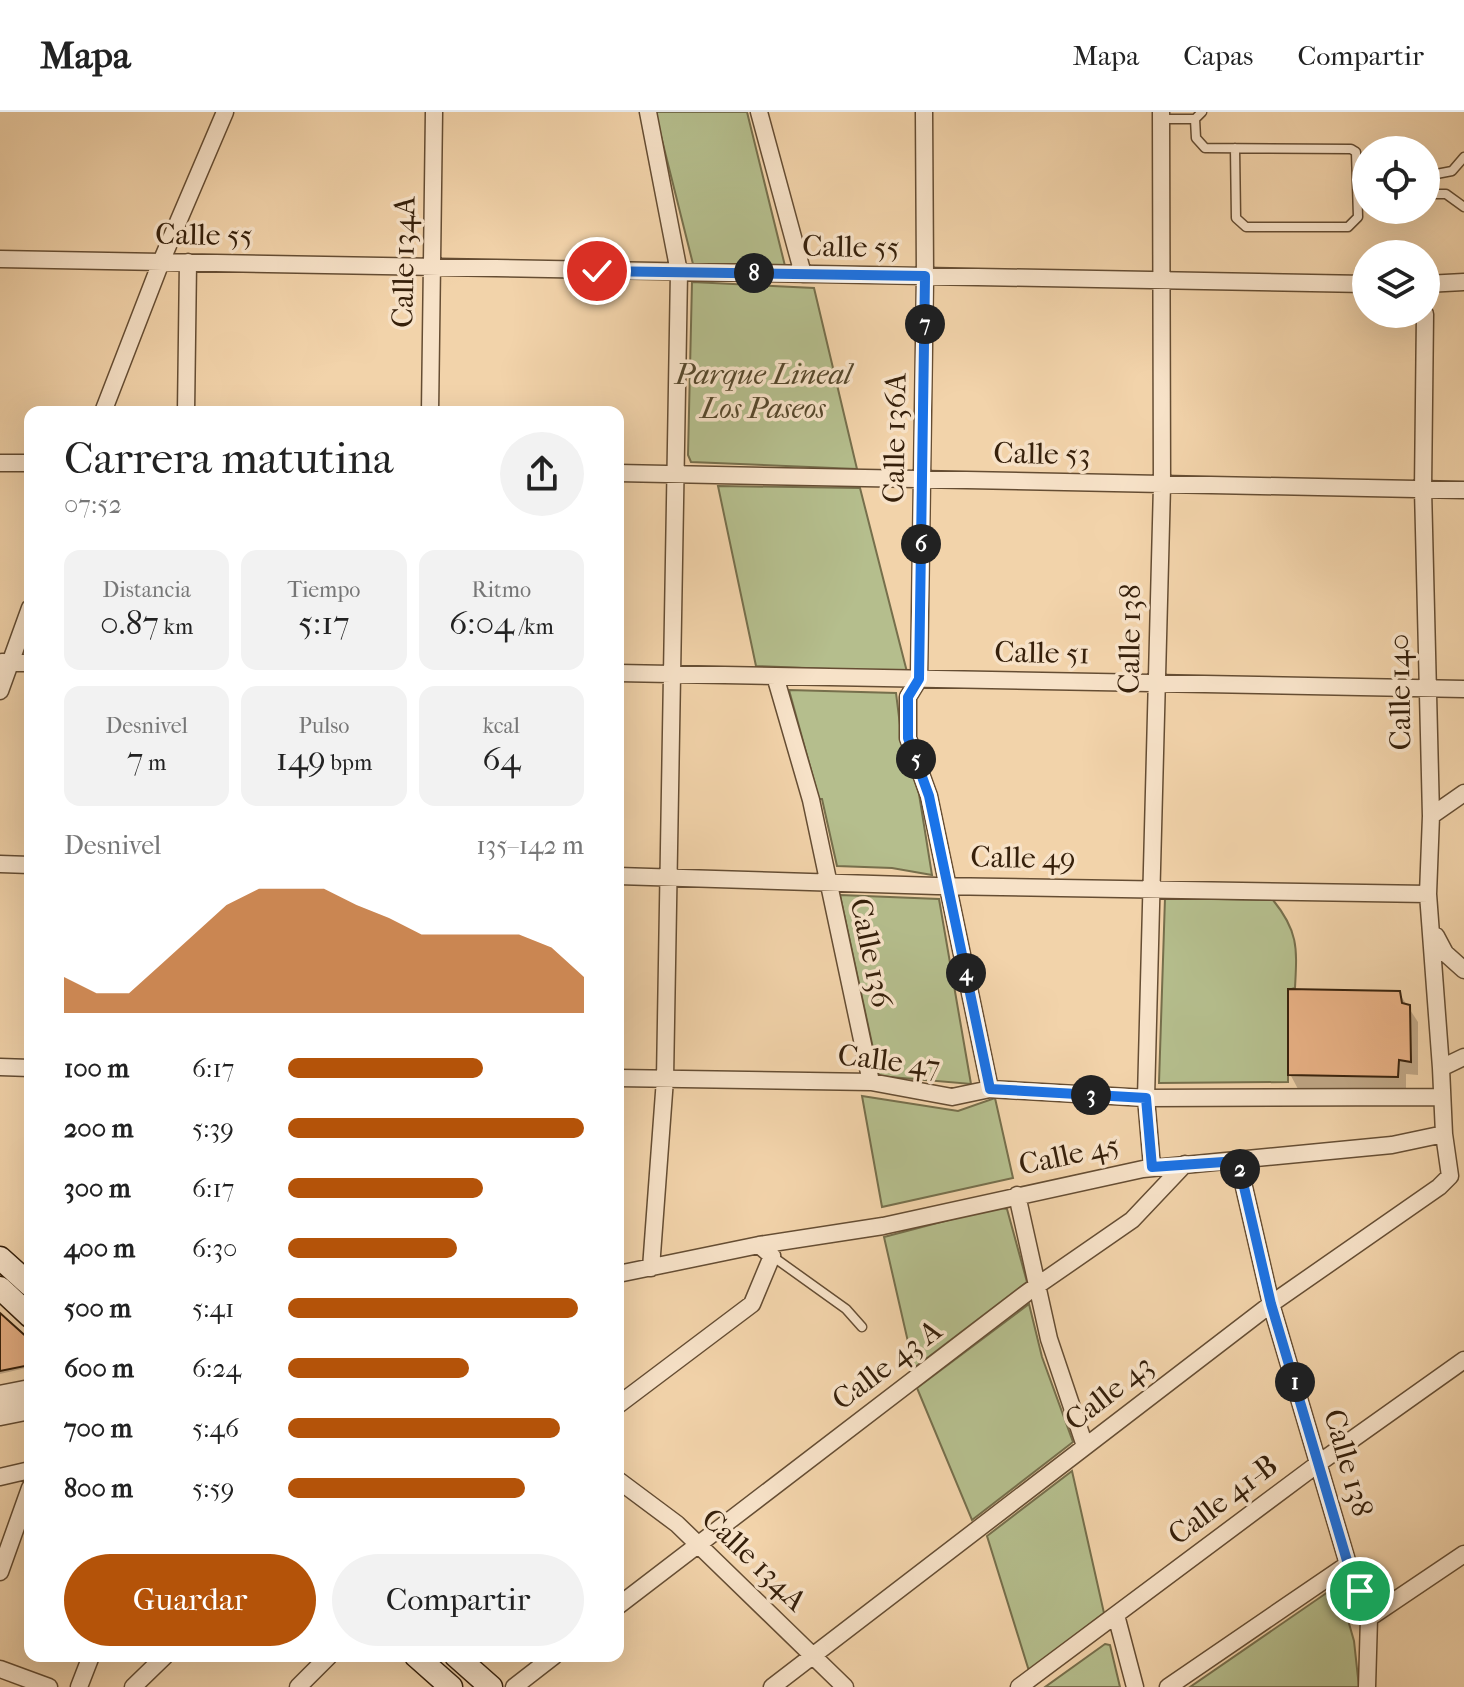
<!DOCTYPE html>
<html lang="es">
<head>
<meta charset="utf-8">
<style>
  :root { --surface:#fff; --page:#f2f2f2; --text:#222; --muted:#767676; --line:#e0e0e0; --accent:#b45309 }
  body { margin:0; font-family:"IM FELL French Canon",serif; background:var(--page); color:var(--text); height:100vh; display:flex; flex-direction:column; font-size:30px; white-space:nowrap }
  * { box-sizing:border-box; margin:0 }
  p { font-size:26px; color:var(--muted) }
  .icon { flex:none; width:44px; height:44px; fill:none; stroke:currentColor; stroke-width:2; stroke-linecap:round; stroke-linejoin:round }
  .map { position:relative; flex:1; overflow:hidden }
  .details { position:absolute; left:24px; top:294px; width:600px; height:1256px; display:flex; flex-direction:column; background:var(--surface); border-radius:16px; box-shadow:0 8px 32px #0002 }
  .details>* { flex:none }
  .controls { position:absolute; left:1352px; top:24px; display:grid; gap:16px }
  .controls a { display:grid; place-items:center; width:88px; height:88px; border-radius:50%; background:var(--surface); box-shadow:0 8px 32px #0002; font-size:40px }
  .pin { position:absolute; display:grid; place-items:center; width:68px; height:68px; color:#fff; margin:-34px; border:4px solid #fff; border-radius:50%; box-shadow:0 2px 8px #0007 }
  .km { position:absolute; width:40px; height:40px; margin:-20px; border-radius:50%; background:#222; color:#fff; font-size:22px; line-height:40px; text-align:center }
  .round { display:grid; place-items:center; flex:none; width:84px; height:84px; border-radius:42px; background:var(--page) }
  .headline { display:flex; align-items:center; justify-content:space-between; height:136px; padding:0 40px }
  h1 { font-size:44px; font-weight:600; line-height:60px }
  .metrics { display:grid; grid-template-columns:repeat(3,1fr); gap:12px; height:136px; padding:8px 40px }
  .metrics div { display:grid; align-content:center; border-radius:16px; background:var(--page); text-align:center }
  .metrics b { font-size:34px; font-weight:600 }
  .metrics small { font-size:22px; font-weight:400 }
  .metrics p { font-size:22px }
  .chart { height:224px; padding:16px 40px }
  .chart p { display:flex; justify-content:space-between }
  .chart svg { width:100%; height:144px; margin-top:8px; fill:var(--accent); opacity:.7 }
  .action { display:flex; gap:16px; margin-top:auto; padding:16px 40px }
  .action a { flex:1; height:92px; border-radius:48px; background:var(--accent); color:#fff; font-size:32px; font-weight:600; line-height:92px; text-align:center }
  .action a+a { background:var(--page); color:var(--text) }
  ul { padding:0 40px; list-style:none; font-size:26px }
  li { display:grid; grid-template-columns:128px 96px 1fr; align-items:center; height:60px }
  li i { height:20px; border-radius:10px; background:var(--accent) }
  header { display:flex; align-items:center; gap:48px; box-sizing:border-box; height:112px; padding:0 40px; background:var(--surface); border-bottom:2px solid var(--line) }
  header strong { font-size:38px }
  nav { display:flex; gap:44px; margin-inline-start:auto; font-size:28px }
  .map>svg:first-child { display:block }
  .green { fill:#b5be8d; stroke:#766f4c; stroke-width:2 }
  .shadow { fill:#0003 }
  .building { fill:#eab286; stroke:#36200b; stroke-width:2 }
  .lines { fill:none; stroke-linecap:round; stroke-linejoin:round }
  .service-casing { stroke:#654d33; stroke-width:11 }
  .minor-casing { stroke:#654d33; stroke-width:19 }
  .tertiary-casing { stroke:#654d33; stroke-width:23 }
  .secondary-casing { stroke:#36200b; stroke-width:25 }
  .service { stroke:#f7e2c8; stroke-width:8 }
  .minor { stroke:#f7e2c8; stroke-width:16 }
  .tertiary { stroke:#f7e2c8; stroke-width:20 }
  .secondary { stroke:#f7e2c8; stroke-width:22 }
  .route-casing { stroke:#fff; stroke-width:16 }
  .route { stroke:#1a73e8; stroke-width:10 }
  .labels { text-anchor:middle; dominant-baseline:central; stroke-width:7; stroke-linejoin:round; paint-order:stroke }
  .street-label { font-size:30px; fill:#36200b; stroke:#f7e2c8 }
  .park-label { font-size:30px; font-style:italic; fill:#56482c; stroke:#f7e2c8 }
</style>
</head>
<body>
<header>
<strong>Mapa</strong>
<nav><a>Mapa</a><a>Capas</a><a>Compartir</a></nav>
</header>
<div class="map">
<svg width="1464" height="1575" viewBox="0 0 1464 1575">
  <rect width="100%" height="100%" fill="#f2d3aa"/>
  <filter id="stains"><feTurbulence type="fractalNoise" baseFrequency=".0025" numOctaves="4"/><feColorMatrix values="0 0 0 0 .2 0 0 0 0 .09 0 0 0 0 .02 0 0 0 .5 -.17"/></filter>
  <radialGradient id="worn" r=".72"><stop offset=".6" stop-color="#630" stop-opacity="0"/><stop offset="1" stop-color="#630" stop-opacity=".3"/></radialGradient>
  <path class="green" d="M655 0H747L786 158 694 156Z
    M692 170 814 176 857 357 691 350 688 343Z
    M718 374 860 376 907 560 756 554Z
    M789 578 896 581 902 629 919 682 932 763 892 756 837 754 822 687H819Z
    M840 783 939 787 971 972 879 964Z
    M1165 786 1273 788C1299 820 1297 837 1295 876L1288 878V970L1159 971Z
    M862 984 958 999 995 986 1013 1066 882 1095Z
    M998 1095 1007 1097 1027 1170 914 1256 884 1125Z
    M1029 1192 1042 1245 1073 1330 972 1408 917 1276Z
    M1072 1359 1104 1501 1029 1559 987 1424Z
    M1338 1473 1354 1529 1359 1575H1190Z
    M1105 1532 1110 1533 1120 1575H1045Z"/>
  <path class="shadow" d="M1399 881 1418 910V963L1406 962V979L1298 977 1290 962Z
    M0 1203 30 1231V1255L0 1262Z"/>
  <path class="building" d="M1288 877 1400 879 1402 891 1410 893 1411 950 1399 948 1398 965 1288 963Z
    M0 1201 30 1228V1253L0 1259Z"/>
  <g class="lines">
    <defs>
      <path id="service" d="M1202 0 1195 7 1196 26 1205 36 1351 37 1356 40 1358 105 1348 115H1246L1236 106 1235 36
        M1161 7H1195
        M1426 64 1452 59 1464 45
        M1426 82H1446L1464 95
        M772 1144 846 1197 862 1215"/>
      <path id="minor" d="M648 0 679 160 665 967 651 1156
        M759 0 803 162
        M924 0 925 164 919 567 908 585V626L929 684 990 977
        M0 147 1366 172
        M1426 172 1464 170
        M1425 202 1423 377 1431 704 1428 782 1441 956
        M103 300 161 150 225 0
        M186 300 188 150
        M430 300 434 0
        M0 351H30
        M618 361 1464 378
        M2 550 30 551
        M618 561 1464 577
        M775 564 811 688 871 970
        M0 579 30 496
        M1431 704 1464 681
        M0 752 30 753
        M618 764 937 774 1428 782
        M1436 824 1445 841 1464 858
        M0 955 30 956
        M618 966 871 970 952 985 990 977 1146 986 1440 985
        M1238 1049 1271 1192 1348 1452 1369 1506 1367 1575
        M1152 1055 1146 986 1162 373 1161 0
        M1017 1083 1049 1227 1085 1334
        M618 1162 759 1133 883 1114 1143 1057 1392 1033 1444 1022 1441 956 1464 945
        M618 1293 752 1192 772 1144 759 1133
        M0 1365 30 1358
        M618 1368 677 1412 845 1575
        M0 1460 30 1376
        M618 1494 1028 1180 1132 1108 1185 1052
        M1116 1503 1135 1575
        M1369 1506 1464 1442
        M0 1557 49 1575
        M79 1575 91 1544
        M133 1575 165 1544
        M298 1575 329 1544
        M514 1575 554 1544
        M772 1575 1271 1192 1439 1075 1450 1064 1444 1022
        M1019 1575 1319 1351 1464 1248
        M1168 1575 1348 1452"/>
      <path id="tertiary" d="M0 1284 30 1278
        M0 1303 30 1297"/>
      <path id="secondary" d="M0 1146 30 1173
        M0 1176 30 1204
        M416 1544 451 1575
        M456 1544 491 1575"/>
    </defs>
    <use href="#service" class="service-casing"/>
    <use href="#minor" class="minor-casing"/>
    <use href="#tertiary" class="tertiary-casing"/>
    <use href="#secondary" class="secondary-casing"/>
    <use href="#service" class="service"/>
    <use href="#minor" class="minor"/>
    <use href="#tertiary" class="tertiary"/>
    <use href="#secondary" class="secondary"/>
  </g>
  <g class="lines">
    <defs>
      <path id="route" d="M597 159 925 164 919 567 908 585V626L929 684 990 977 1146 986 1152 1055 1238 1049 1271 1192 1348 1452 1360 1479"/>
    </defs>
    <use href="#route" class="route-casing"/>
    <use href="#route" class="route"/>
  </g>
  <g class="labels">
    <g class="street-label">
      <text transform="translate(204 123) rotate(1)">Calle 55</text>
      <text transform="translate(851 135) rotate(1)">Calle 55</text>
      <text transform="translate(404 150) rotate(-89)">Calle 134A</text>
      <text transform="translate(895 326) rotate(-89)">Calle 136A</text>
      <text transform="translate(1042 342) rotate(1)">Calle 53</text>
      <text transform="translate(1130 527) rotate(-89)">Calle 138</text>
      <text transform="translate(1042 541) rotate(1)">Calle 51</text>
      <text transform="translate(1400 580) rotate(-91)">Calle 140</text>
      <text transform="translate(1023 746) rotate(1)">Calle 49</text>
      <text transform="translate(871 841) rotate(78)">Calle 136</text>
      <text transform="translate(889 949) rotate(7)">Calle 47</text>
      <text transform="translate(1069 1043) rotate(-12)">Calle 45</text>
      <text transform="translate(887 1253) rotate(-37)">Calle 43 A</text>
      <text transform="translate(1109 1281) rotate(-38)">Calle 43</text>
      <text transform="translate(1348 1351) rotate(74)">Calle 138</text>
      <text transform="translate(1223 1388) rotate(-37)">Calle 41-B</text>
      <text transform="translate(754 1448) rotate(44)">Calle 134A</text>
    </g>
    <g class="park-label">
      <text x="763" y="262">Parque Lineal<tspan x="763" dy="34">Los Paseos</tspan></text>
    </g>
  </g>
  <rect width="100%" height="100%" filter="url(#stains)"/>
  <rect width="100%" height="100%" fill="url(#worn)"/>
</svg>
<div class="controls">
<a><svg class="icon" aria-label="locate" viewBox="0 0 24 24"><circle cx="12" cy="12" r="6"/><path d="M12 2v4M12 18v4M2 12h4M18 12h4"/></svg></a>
<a><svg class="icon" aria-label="layers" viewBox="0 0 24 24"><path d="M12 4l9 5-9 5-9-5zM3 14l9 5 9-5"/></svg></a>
</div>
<div class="pin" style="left:1360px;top:1479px;background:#1e9e55"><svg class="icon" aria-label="arrive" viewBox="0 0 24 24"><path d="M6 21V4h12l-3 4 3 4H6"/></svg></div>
<div class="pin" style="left:597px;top:159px;background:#d93025"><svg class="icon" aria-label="check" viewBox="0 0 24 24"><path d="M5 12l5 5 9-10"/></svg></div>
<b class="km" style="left:1295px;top:1270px">1</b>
<b class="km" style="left:1240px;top:1057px">2</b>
<b class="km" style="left:1091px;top:983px">3</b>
<b class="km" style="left:966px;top:861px">4</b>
<b class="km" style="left:916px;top:647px">5</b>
<b class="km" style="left:921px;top:432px">6</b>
<b class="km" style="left:925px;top:212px">7</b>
<b class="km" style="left:754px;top:161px">8</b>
<section class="details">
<div class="headline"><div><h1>Carrera matutina</h1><p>07:52</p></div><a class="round"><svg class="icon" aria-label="share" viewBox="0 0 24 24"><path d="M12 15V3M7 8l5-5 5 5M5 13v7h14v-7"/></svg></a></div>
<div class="metrics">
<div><p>Distancia</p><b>0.87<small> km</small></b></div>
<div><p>Tiempo</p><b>5:17</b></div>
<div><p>Ritmo</p><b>6:04<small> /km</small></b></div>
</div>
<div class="metrics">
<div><p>Desnivel</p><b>7<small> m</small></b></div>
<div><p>Pulso</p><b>149<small> bpm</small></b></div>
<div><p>kcal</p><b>64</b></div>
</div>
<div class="chart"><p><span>Desnivel</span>135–142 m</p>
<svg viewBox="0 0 160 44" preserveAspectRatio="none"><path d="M0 44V33L10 38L20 38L30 29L40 20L50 11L60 6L70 6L80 6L90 11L100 15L110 20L120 20L130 20L140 20L150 24L160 33V44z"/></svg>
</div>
<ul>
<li><b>100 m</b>6:17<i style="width:66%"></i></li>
<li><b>200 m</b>5:39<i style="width:100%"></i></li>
<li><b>300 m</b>6:17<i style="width:66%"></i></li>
<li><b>400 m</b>6:30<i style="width:57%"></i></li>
<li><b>500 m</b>5:41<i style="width:98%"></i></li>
<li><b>600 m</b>6:24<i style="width:61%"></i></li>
<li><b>700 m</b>5:46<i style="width:92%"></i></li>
<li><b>800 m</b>5:59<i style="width:80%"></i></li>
</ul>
<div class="action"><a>Guardar</a><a>Compartir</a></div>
</section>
</div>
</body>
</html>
